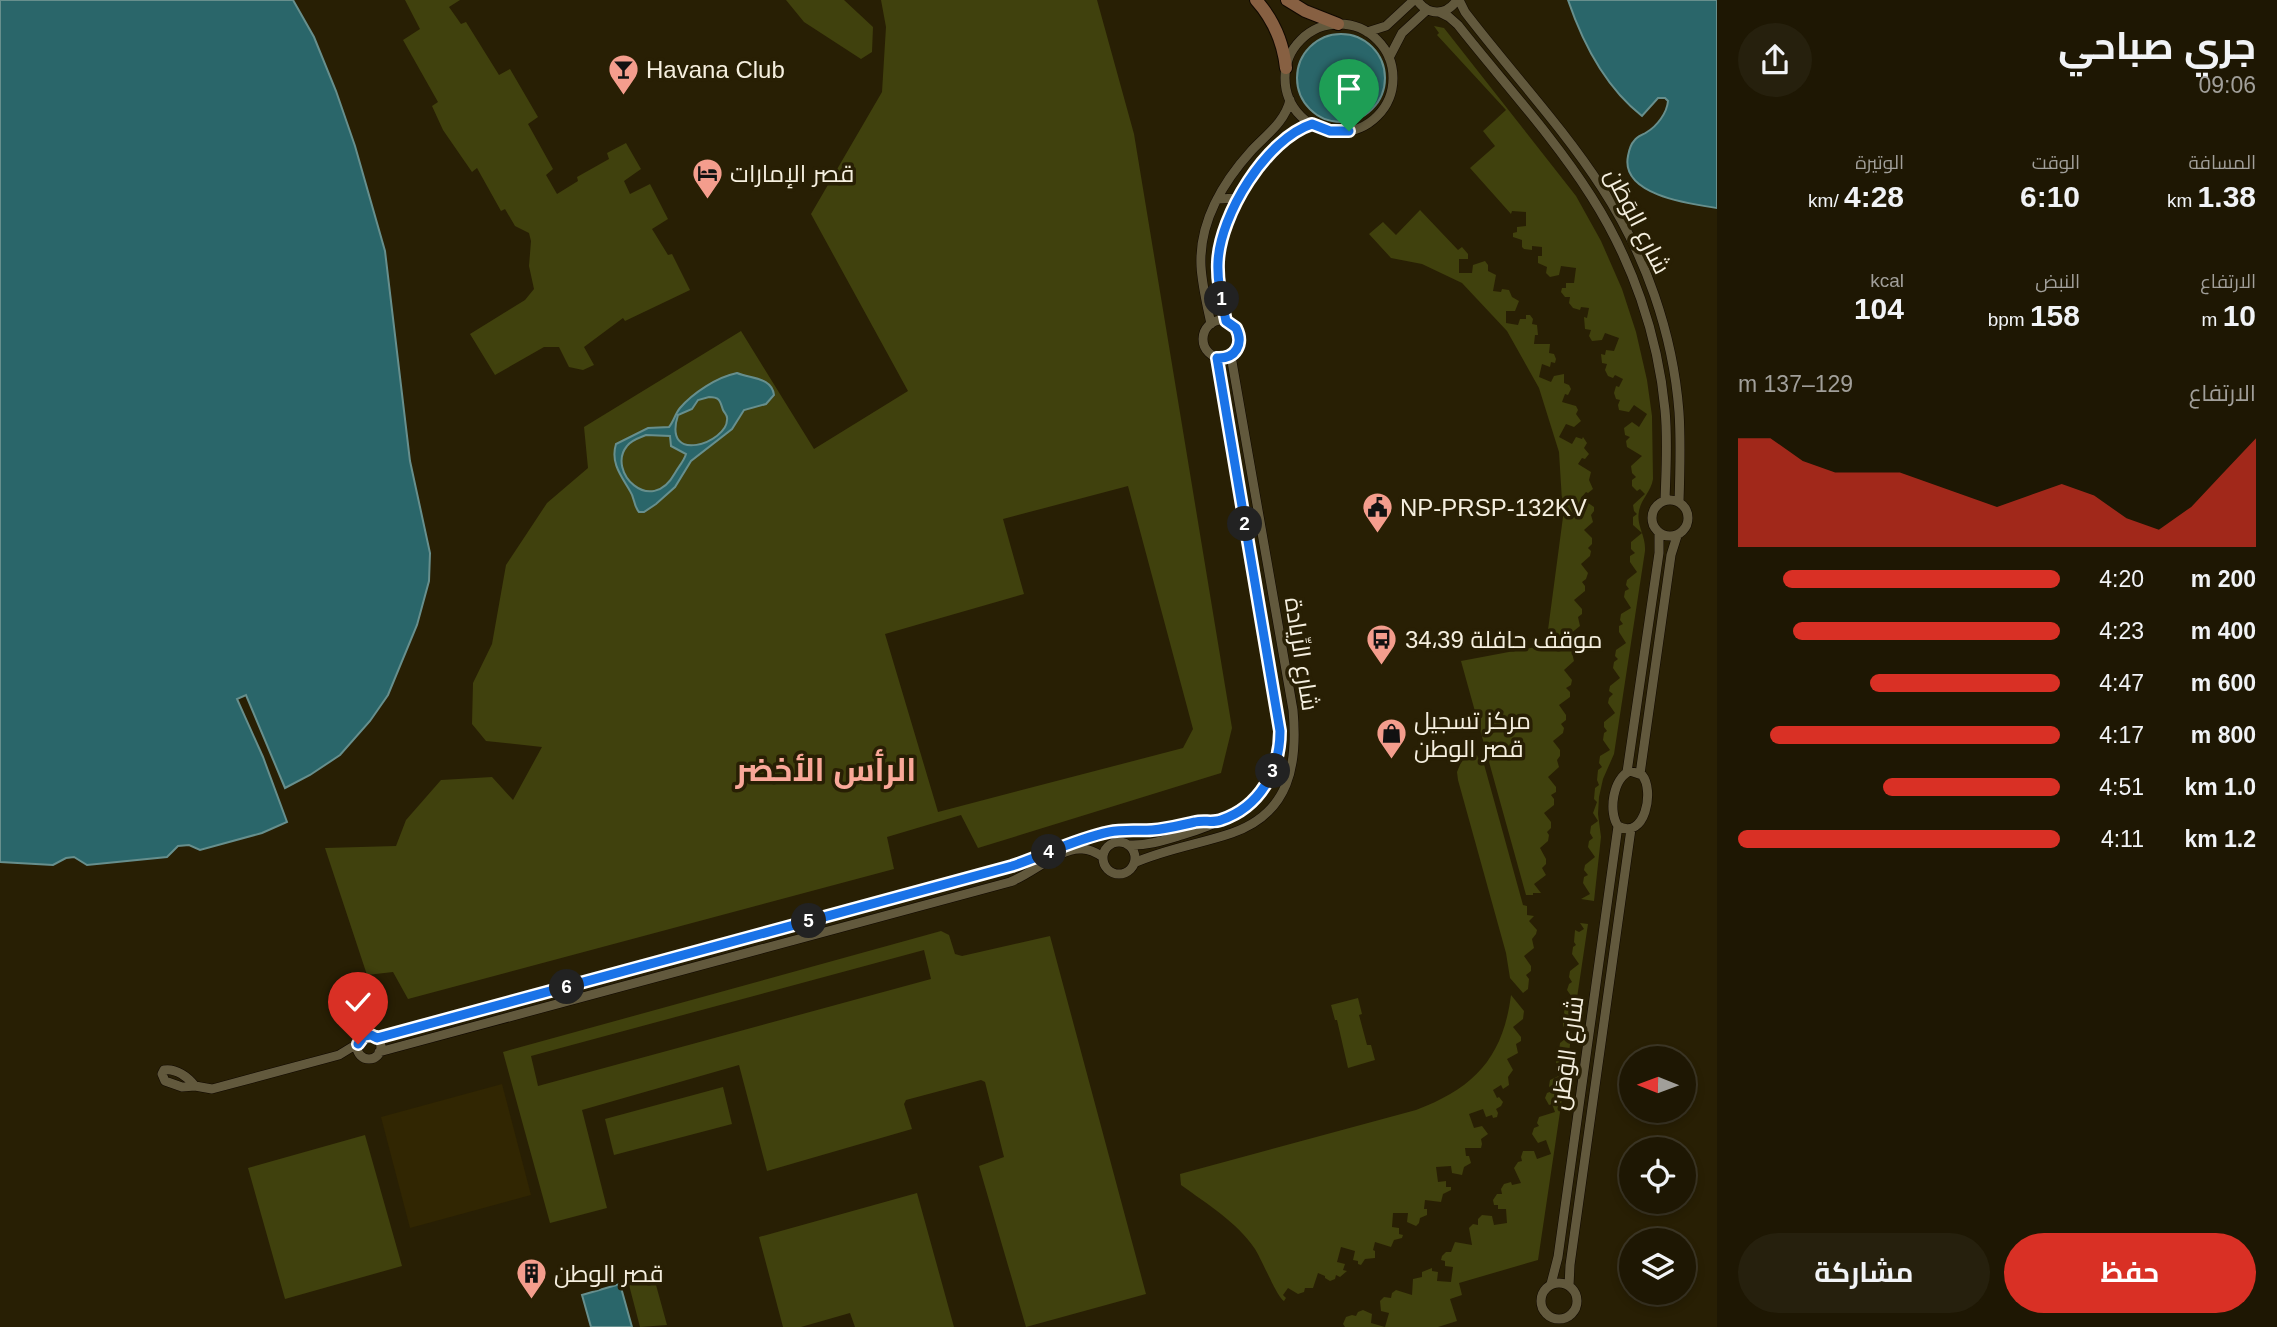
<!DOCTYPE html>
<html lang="ar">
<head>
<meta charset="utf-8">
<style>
  :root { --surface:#1e1703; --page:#26200d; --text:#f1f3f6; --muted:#a19f9a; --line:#3c3625; --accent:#d93025 }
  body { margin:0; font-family:Arial,Cairo,sans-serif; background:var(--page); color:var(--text); direction:rtl; height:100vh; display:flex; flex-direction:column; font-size:26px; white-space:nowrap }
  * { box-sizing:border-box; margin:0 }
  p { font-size:23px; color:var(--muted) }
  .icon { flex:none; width:38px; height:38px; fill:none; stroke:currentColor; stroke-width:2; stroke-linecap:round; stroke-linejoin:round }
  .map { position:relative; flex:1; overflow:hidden; direction:ltr }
  .side { display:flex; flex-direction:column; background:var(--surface); width:560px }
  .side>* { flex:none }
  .needle { width:46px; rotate:271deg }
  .buttons { position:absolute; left:1619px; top:1046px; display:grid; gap:14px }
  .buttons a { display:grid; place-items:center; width:77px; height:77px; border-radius:50%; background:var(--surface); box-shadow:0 4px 10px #0003,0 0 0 2px var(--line); font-size:35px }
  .pin { position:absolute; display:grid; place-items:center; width:60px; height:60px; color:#fff; margin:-72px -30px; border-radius:50% 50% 50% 0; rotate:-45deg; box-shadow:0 0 7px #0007 }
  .pin .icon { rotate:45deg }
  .km { position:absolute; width:35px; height:35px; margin:-18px; border-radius:50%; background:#222; color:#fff; font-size:19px; line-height:35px; text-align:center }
  .round { display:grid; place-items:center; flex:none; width:74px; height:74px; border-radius:37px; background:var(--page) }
  .summary { display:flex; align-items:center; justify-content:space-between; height:119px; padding:0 21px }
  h1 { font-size:38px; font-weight:700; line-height:52px }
  .metrics { display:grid; grid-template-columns:repeat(3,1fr); gap:10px; height:119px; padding:7px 21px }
  .metrics div { display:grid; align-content:center }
  .metrics b { font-size:30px; font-weight:700 }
  .metrics small { font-size:19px; font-weight:400 }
  .metrics p { font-size:19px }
  .chart { height:196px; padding:14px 21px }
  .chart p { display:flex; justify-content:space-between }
  .chart svg { width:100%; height:126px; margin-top:7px; fill:var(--accent); opacity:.7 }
  .button { display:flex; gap:14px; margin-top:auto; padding:14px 21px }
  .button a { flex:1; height:80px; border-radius:42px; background:var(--accent); color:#fff; font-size:28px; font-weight:700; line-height:80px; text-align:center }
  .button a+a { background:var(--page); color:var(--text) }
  ul { padding:0 21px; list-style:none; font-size:23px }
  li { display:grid; grid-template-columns:112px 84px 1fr; align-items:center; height:52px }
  li i { height:18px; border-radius:9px; background:var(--accent) }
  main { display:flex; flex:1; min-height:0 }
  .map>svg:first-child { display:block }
  .built { fill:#312602 }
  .green { fill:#40410d; fill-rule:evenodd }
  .water { fill:#2a666a; stroke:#678f8d; stroke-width:2; fill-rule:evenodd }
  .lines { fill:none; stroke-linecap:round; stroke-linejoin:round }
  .street-casing { stroke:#100800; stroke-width:10 }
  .secondary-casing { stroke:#100800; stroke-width:14 }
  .street { stroke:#62593d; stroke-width:9 }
  .secondary { stroke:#876042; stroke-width:12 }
  .route-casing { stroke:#fff; stroke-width:14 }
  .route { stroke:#1a73e8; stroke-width:9 }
  .labels { text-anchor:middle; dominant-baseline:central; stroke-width:7; stroke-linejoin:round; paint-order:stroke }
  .poi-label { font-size:24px; fill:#f5efdf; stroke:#281f04; text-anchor:start }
  .street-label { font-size:24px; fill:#f5efdf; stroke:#281f04 }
  .district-label { font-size:32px; font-weight:bold; fill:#faa899; stroke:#281f04 }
</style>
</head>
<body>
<main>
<section class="side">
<div class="summary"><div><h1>جري صباحي</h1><p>09:06</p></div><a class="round"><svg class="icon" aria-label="share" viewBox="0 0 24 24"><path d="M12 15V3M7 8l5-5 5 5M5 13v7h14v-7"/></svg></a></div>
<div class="metrics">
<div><p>المسافة</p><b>1.38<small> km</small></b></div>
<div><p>الوقت</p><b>6:10</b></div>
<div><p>الوتيرة</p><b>4:28<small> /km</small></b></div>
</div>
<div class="metrics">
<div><p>الارتفاع</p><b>10<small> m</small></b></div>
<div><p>النبض</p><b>158<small> bpm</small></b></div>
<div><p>kcal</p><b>104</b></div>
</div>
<div class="chart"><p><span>الارتفاع</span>129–137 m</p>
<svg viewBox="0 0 160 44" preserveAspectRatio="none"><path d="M0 44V6L10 6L20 14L30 18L40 18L50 18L60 22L70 26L80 30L90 26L100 22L110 26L120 34L130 38L140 30L150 18L160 6V44z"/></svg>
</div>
<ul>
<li><b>200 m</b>4:20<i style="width:86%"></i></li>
<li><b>400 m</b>4:23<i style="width:83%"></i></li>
<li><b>600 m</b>4:47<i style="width:59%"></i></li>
<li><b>800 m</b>4:17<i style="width:90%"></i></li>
<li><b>1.0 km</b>4:51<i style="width:55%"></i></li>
<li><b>1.2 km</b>4:11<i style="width:100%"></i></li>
</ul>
<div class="button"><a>حفظ</a><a>مشاركة</a></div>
</section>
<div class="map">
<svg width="1717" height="1327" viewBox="0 0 1717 1327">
  <rect width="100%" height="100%" fill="#281f04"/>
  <path class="built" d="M502 1084 531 1195 410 1228 381 1117Z"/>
  <path class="green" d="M405 0H460L449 7 461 24 466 22 499 75 510 69 538 117 528 124 553 169 546 175 557 194 578 181 577 177 609 159 607 153 626 143 641 169 624 181 630 194 650 184 668 219 652 229 668 255 672 254 690 290 625 321 623 318 584 347 594 365 583 370 569 367 559 347H544L495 375 470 334 525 300 534 289 529 266 531 241 529 233 515 226 505 209 501 211 477 168 472 172 443 130 432 106 438 102 403 40 420 29Z
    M786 0H844L873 27 872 52 861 59 804 22Z
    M881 0H1097L1134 134 1232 728 1221 773 978 848 961 815 887 837 894 869 408 999 393 972 367 975 325 848 396 846 406 820 441 780 492 777 513 800 542 747 486 741 472 724 473 683 492 644 506 565 547 503 588 468 584 427 741 331 814 449 908 391 811 214 882 92 886 27ZM1128 486 1193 729 1183 748 938 812 885 634 1024 594 1003 519Z
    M1434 26 1444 28 1576 196 1601 241 1622 289 1636 332 1647 380 1652 416 1653 479C1651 492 1641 499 1639 511 1636 526 1646 535 1645 551L1614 754 1603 779 1599 797 1598 814 1601 837 1594 901 1581 899 1590 894 1583 883 1584 877 1588 875 1584 870 1585 865 1595 857 1588 847 1589 841 1593 838 1590 833 1591 826 1598 821 1593 813 1597 802 1594 799 1595 788 1599 785 1597 780 1598 770 1602 767 1599 763 1600 756 1610 750 1603 740 1604 733 1607 731 1604 727V722L1615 713 1608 703 1609 698 1613 694 1609 691 1610 686 1620 678 1613 668 1614 662 1618 659 1615 656 1616 650 1626 643 1619 632V626L1623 624 1620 620 1621 614 1631 608 1624 597 1625 591 1629 589 1626 585 1627 580 1637 572 1630 562V556L1635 553 1631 549V542L1642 533 1633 525V517L1637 514 1634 511 1633 505 1645 494 1640 489 1637 491 1632 486V480L1636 477 1632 473 1631 466 1642 456 1627 447 1626 441 1630 437 1625 435 1624 428 1632 422 1639 427 1647 414 1634 405 1629 412 1619 410 1618 405 1620 400 1616 399 1614 393 1616 386 1619 387 1623 379 1615 375 1613 378 1608 376 1605 370 1607 364 1602 363 1601 354 1605 355 1606 350 1614 351 1619 338 1605 333 1602 340 1592 341 1589 336 1591 330 1585 329 1584 317 1587 318 1589 308 1581 307 1580 310 1573 308 1569 303 1570 297H1565L1561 292 1562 288H1566V283H1574L1576 268 1561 266 1559 275 1550 277 1546 273 1547 267 1538 263V256H1542V247L1532 246V250L1524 249 1522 247V240L1513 237V233L1517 232V227L1526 226V212L1512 211 1511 214 1470 168 1495 146 1483 131 1506 110 1437 35 1439 33Z
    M1420 210 1458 250 1462 247 1468 254V259H1459V273H1472L1473 265 1485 261 1488 265V271L1496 275 1493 291 1501 292 1502 289 1509 290 1512 297 1519 301 1515 311H1506V323L1518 325 1520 319H1526V315H1530L1533 319 1532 324 1537 325 1538 335H1535L1534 344H1550L1549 353 1554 354 1556 359 1555 363 1551 362 1550 367 1542 364 1539 377 1551 382 1554 376 1564 374V383L1569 385 1571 389 1568 395 1565 394 1562 402 1576 406 1578 410 1576 414 1581 421 1574 427 1566 424 1559 437 1572 444 1576 437 1582 439 1583 437 1587 443 1584 448 1589 454 1585 459 1582 458 1578 464 1591 472 1589 480 1593 489 1588 493 1586 492 1581 498 1594 507V511L1591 515 1593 522 1584 530 1592 538V544L1588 548 1591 551 1590 556 1581 564 1588 573 1586 579 1582 582 1585 586V591L1574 600 1582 609V614L1578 617 1580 626 1570 634 1577 644V648L1572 653 1574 661 1564 670 1572 680 1571 685 1566 688 1570 692V697L1559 705 1566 715V720L1561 724 1564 728 1563 733 1553 741 1560 750V756L1557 760 1559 767 1548 777 1556 787V792L1551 795 1554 799V805L1544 813 1551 822V828L1547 832 1549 835 1548 841 1540 848 1546 859V864L1542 868 1546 875 1534 884 1541 893H1533V895H1526L1461 661 1546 645 1563 517 1559 452 1539 388 1507 331 1462 283 1422 264 1391 258 1369 234 1383 222 1396 235Z
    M1477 755 1478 758 1482 757 1523 905 1527 906V915L1534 916 1529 921 1537 930 1536 934 1532 939 1534 948 1524 956 1531 966V971L1526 975 1529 979 1528 989 1523 993 1510 978 1506 953 1458 780 1457 772 1462 760Z
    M1580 923 1588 924 1538 1260 1459 1283 1462 1295 1450 1299 1457 1321 1438 1327H1345L1343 1324 1346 1317 1352 1315 1356 1316 1358 1312 1363 1310 1372 1314 1371 1323 1385 1327 1389 1313 1381 1311 1380 1301 1384 1297 1391 1298 1392 1293 1396 1290 1412 1295 1413 1279 1422 1277V1272L1432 1268V1271L1438 1272 1437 1281 1451 1282 1453 1267 1445 1266V1261L1441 1260 1442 1256 1446 1252H1451L1455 1242 1472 1245 1469 1228 1473 1224 1478 1225V1219L1482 1215 1492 1216 1494 1225 1507 1223 1506 1209H1498V1205H1494L1493 1200 1497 1194H1502L1501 1189 1504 1184 1511 1182 1512 1185 1521 1183 1514 1168 1518 1162 1522 1161 1521 1157 1523 1151H1534L1537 1159 1551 1154 1546 1140 1538 1143 1532 1134 1534 1128 1539 1126 1537 1123 1539 1117 1555 1112 1552 1104 1549 1105 1545 1098 1547 1093 1552 1091 1549 1086 1550 1080 1563 1074 1556 1063 1557 1056 1562 1054 1559 1050 1560 1043 1570 1035 1563 1026V1020L1567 1016 1564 1013 1565 1006 1574 1000 1567 990 1569 984 1572 982 1569 977 1570 971 1579 964 1572 954 1573 947 1576 945 1574 942 1575 930 1579 932 1584 929Z
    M941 931 949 935 955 954 962 956 1050 936 1146 1294 1026 1327 979 1166 1004 1157 985 1082 981 1080 906 1100 904 1104 912 1129 767 1171 739 1065 582 1110 607 1208 550 1223 503 1052ZM924 950 931 979 538 1086 531 1056Z
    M1511 995 1524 1011 1523 1019 1513 1027 1521 1037V1041L1516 1044 1518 1053 1507 1059 1513 1070 1508 1077 1509 1085 1503 1089 1501 1085 1493 1090 1497 1098 1499 1097 1503 1102 1501 1106 1496 1109 1498 1113 1497 1117 1493 1118 1492 1115 1486 1117 1483 1109 1469 1114 1474 1128 1482 1126 1488 1134 1481 1139 1482 1144 1481 1148H1465L1466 1156H1469L1471 1163 1464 1167 1462 1175 1452 1173 1451 1166 1436 1167 1438 1182 1446 1181V1187H1451V1190L1443 1194 1441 1202 1425 1200 1424 1209H1427V1215L1420 1218 1419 1223 1416 1226 1407 1222 1408 1213H1393L1392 1227 1399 1228V1234L1403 1235 1402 1238 1394 1240 1391 1247 1375 1242 1373 1250 1375 1251V1258L1365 1259 1361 1265 1358 1264V1261L1353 1260 1355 1251 1341 1247 1337 1262 1345 1264 1343 1270 1347 1271 1340 1277 1336 1275 1335 1279 1330 1281 1325 1278V1276L1318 1273 1313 1288H1305L1304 1292 1298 1294 1288 1288 1283 1295 1286 1298 1284 1301C1277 1297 1262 1260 1255 1249 1237 1222 1207 1204 1181 1185L1180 1174 1416 1110C1474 1088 1503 1058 1511 995Z
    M1358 998 1362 1014 1359 1015 1367 1045H1371L1375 1060 1348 1068 1337 1020H1335L1331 1005Z
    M723 1087 732 1124 614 1155 605 1119Z
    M365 1135 402 1266 285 1299 248 1168Z
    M917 1193 954 1327H855L850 1313 801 1327H783L759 1237Z
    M653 1274 667 1325 640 1327 628 1281Z"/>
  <path class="water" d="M0 0H293L314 37 336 91 355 146 385 251 410 461 430 553 429 581 417 625 388 695 370 721 340 755 310 775 285 788 246 695 237 699 263 757 287 822 262 833 200 850 189 845 178 846 167 857 87 865 74 857 66 858 53 865 0 862Z
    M1568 0H1717V208C1690 204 1620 195 1628 156 1629 151 1630 145 1634 141 1637 136 1643 135 1647 132 1657 126 1667 113 1668 101L1665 98H1658L1642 116C1605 87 1583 44 1568 0Z
    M1297 78a44 44 0 1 1 88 0a44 44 0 1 1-88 0Z
    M737 373C751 379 772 377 774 395L766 404 744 410 732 429 691 461 675 487 656 504 644 512H639C633 505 635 498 630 491 622 477 610 463 616 444L648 428 669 427C674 421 675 414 680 408 693 393 717 377 737 373ZM709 397C720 397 720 401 723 410 725 414 728 415 727 420 727 442 662 466 678 415L692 409 698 400ZM646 435 670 436 671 446 686 454C684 461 679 466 675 473 651 517 606 471 627 446 631 440 639 438 646 435Z
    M620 1284 632 1327H591L582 1295Z"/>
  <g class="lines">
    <defs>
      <path id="street" d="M1417 0C1428 16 1446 16 1457 0
        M1459 0 1465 12C1510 71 1562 126 1602 188 1645 254 1673 333 1679 412 1681 442 1680 472 1679 502
        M1439 12 1449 17 1458 25C1502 81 1553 136 1591 196 1632 260 1658 335 1665 410 1668 440 1666 470 1665 500
        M1285 78a54 54 0 1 1 108 0a54 54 0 1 1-108 0Z
        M1367 32 1386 26 1414 0
        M1389 58 1402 33 1427 10
        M1217 199 1240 198
        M1203 339a19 19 0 1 1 38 0a19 19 0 1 1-38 0Z
        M1226 321C1222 302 1216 282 1218 262 1220 216 1266 138 1312 124
        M1211 324C1207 305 1202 285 1201 266 1199 222 1223 182 1252 150 1266 135 1285 122 1290 100
        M1652 518a18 18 0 1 1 36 0a18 18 0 1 1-36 0Z
        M1630 771 1642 775C1655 790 1645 841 1618 826 1608 812 1613 778 1630 771Z
        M1627 772 1659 553V533
        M1640 774 1671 555 1677 536
        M1103 858a16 16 0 1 1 32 0a16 16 0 1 1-32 0Z
        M1129 845C1147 846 1165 840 1182 835 1250 815 1287 786 1277 711L1217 358
        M1134 863C1165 849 1200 844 1232 833 1290 813 1298 764 1293 710L1231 356
        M357 1047a12 12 0 1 1 24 0a12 12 0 1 1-24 0Z
        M377 1038 1012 866 1072 843 1110 832 1159 830 1200 821H1219
        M379 1052 1010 882C1032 874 1060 847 1082 849 1090 849 1097 853 1103 857
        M195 1086C188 1077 176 1068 164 1070L162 1074 165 1081 182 1087 195 1086 212 1089 339 1055 357 1044
        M1541 1301a18 18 0 1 1 36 0a18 18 0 1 1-36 0Z
        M1551 1284 1558 1257 1618 826
        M1569 1286 1570 1265 1631 829"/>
      <path id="secondary" d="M1256 0C1274 20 1283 41 1286 68
        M1287 0 1305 11 1338 24"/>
    </defs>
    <use href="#street" class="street-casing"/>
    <use href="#secondary" class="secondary-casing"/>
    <use href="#street" class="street"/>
    <use href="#secondary" class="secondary"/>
  </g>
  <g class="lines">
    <defs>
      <path id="route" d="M358 1044 364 1036 371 1035 377 1038 1012 866C1045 855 1075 839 1109 832 1123 829 1138 831 1152 830 1167 829 1181 825 1195 822 1203 820 1214 823 1221 820 1260 807 1280 770 1280 731L1217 358C1236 359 1244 344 1236 328L1226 321C1222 302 1217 282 1218 262 1220 215 1266 139 1312 124L1330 131H1349"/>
    </defs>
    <use href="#route" class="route-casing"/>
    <use href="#route" class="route"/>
  </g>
  <defs>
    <symbol id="bar-pin" viewBox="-11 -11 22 30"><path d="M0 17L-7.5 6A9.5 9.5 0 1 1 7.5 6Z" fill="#f49d8d" stroke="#281f04"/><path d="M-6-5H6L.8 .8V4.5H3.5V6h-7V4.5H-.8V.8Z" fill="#111"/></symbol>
    <symbol id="hotel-pin" viewBox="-11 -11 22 30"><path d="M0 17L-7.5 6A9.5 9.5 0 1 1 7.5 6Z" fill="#f49d8d" stroke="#281f04"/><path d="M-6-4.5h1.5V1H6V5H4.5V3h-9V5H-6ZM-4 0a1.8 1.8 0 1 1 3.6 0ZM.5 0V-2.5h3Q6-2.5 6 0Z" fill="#111"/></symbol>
    <symbol id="civic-pin" viewBox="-11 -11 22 30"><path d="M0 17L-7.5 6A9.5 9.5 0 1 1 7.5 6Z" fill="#f49d8d" stroke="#281f04"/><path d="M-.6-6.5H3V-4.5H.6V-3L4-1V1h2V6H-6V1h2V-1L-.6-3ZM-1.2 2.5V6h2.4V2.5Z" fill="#111"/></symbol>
    <symbol id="bus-pin" viewBox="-11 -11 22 30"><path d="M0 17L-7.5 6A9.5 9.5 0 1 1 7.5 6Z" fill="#f49d8d" stroke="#281f04"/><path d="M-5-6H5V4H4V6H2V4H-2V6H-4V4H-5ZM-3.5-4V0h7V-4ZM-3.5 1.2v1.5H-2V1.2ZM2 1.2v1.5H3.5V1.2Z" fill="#111"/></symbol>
    <symbol id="shop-pin" viewBox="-11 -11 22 30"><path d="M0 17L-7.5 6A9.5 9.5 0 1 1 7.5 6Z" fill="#f49d8d" stroke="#281f04"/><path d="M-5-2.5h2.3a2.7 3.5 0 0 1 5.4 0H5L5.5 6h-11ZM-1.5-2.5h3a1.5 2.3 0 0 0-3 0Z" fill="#111"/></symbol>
    <symbol id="building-pin" viewBox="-11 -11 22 30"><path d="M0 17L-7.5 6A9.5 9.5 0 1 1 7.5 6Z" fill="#f49d8d" stroke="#281f04"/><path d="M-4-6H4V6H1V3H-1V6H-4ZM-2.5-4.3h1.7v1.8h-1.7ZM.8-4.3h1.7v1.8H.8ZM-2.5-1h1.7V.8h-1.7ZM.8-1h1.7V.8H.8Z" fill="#111"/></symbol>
  </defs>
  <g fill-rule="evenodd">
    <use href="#bar-pin" x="606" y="52" width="35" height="47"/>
    <use href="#hotel-pin" x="690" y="156" width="35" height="47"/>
    <use href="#civic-pin" x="1360" y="490" width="35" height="47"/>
    <use href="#bus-pin" x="1364" y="622" width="35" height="47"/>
    <use href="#shop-pin" x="1374" y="716" width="35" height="47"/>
    <use href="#building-pin" x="514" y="1256" width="35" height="47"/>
  </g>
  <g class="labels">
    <g class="poi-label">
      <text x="646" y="69">Havana Club</text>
      <text x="730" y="173">قصر الإمارات</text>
      <text x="1400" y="507">NP-PRSP-132KV</text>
      <text x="1405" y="639">موقف حافلة 34،39</text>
      <text x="1414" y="720">مركز تسجيل<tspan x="1414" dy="28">قصر الوطن</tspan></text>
      <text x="554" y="1273">قصر الوطن</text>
    </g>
    <g class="street-label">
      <text transform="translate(1638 221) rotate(63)">شارع الوَطَن</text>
      <text transform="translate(1302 654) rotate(81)">شارع الرِّيادة</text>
      <text transform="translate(1567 1053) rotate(-82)">شارع الوَطَن</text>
    </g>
    <g class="district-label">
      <text x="826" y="770">الرأس الأخضر</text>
    </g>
  </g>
</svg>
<div class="buttons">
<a><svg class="needle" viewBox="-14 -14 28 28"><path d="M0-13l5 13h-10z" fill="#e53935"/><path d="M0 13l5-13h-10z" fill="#a19f9a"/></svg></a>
<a><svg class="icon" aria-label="locate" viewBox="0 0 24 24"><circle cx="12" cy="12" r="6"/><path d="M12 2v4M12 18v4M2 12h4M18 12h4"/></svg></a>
<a><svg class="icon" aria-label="layers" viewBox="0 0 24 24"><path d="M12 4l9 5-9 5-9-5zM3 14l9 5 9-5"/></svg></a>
</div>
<div class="pin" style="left:1349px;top:131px;background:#1e9e55"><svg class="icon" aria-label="arrive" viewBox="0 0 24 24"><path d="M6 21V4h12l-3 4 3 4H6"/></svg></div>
<div class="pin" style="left:358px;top:1044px;background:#d93025"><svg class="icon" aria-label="check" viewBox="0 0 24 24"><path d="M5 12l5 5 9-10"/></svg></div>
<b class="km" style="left:1222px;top:299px">1</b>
<b class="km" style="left:1245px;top:524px">2</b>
<b class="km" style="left:1273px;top:771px">3</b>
<b class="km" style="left:1049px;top:852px">4</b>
<b class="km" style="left:809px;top:921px">5</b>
<b class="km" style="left:567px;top:987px">6</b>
</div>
</main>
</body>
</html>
